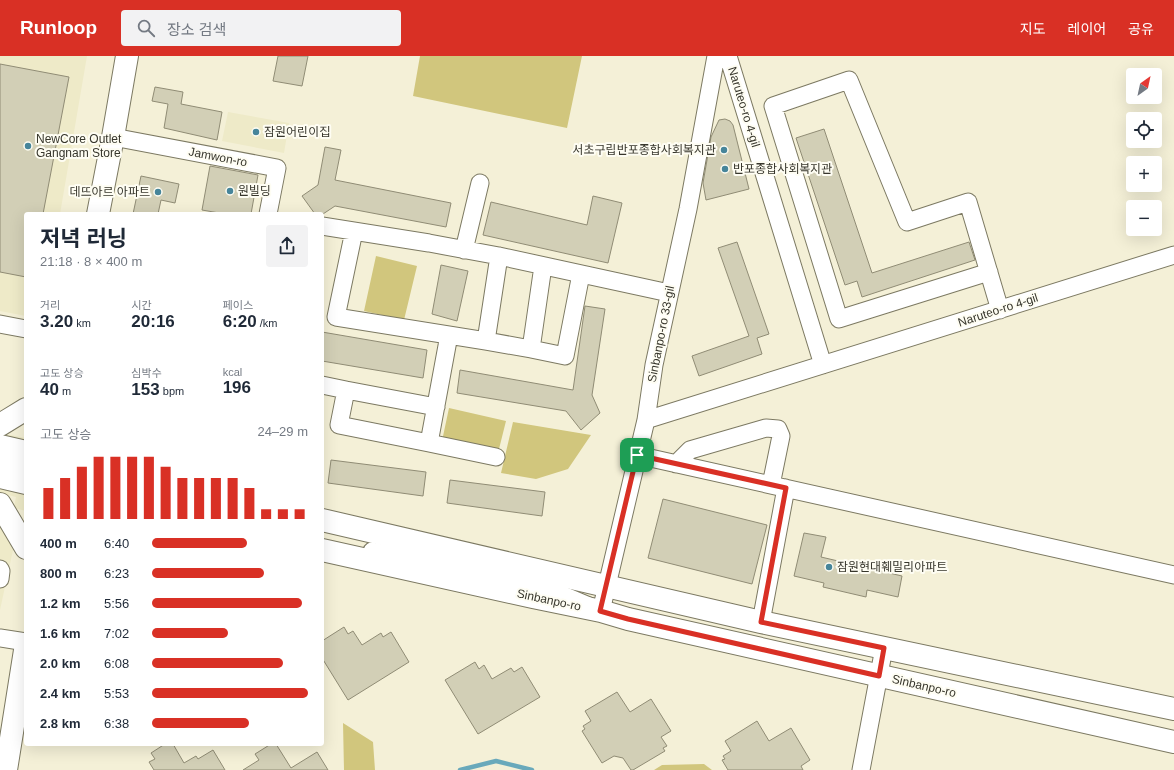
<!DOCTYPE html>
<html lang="ko">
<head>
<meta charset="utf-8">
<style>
  :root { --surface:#fff; --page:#f2f2f3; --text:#1f2937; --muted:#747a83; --accent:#d93025 }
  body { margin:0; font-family:Helvetica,"Noto Sans KR",sans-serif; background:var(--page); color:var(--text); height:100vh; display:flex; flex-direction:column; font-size:15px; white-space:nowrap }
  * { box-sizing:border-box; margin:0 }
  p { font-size:13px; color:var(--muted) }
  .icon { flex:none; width:22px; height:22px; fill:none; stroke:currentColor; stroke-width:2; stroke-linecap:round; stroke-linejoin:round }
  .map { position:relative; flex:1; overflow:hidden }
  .drawer { position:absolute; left:24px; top:156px; width:300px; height:534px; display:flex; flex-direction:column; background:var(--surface); border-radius:4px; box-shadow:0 4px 16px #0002 }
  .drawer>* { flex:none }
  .needle { width:26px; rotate:33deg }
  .buttons { position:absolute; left:1126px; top:12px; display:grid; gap:8px }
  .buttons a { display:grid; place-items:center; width:36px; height:36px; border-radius:4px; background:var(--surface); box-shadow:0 4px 16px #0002; font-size:20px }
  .pin { position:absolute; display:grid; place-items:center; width:34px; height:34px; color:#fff; margin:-17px; border-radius:8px; box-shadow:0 2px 6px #0006 }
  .round { display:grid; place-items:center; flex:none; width:42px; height:42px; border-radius:4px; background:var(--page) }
  .headline { display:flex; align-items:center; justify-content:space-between; height:68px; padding:0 16px }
  h1 { font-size:22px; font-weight:700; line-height:30px }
  .stats { display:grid; grid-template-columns:repeat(3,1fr); gap:6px; height:68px; padding:4px 16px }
  .stats div { display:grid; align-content:center }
  .stats b { font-size:17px; font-weight:700 }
  .stats small { font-size:11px; font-weight:400 }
  .stats p { font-size:11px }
  .chart { height:112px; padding:8px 16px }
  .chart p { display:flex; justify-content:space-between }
  .chart svg { width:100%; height:72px; margin-top:4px; stroke:var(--accent); stroke-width:6 }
  ul { padding:0 16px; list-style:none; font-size:13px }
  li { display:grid; grid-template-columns:64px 48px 1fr; align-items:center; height:30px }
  li i { height:10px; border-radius:5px; background:var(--accent) }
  header { display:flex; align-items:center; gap:24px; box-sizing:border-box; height:56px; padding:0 20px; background:var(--accent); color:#fff }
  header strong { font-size:19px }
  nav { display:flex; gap:22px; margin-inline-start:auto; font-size:14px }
  .search { width:280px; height:36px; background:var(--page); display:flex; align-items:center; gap:10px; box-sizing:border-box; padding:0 14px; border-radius:4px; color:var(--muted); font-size:15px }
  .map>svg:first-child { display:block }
  .built { fill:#eeeac8 }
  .green { fill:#d1c67d }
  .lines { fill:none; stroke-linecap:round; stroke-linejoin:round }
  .stream { stroke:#69a9bb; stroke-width:4.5 }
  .building { fill:#d2cfb6; stroke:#908c75 }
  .minor-casing { stroke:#7c7962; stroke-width:19 }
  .major-casing { stroke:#7c7962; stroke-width:24 }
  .minor { stroke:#fff; stroke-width:17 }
  .major { stroke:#fff; stroke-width:22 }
  .route-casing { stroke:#fff; stroke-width:8 }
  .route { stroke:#d93025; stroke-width:5 }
  .poi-dot { fill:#46859a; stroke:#fefdf3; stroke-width:1.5 }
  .labels { text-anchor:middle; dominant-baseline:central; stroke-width:4; stroke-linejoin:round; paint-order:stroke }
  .street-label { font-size:12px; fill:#37362c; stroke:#fefdf3 }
  .poi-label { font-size:12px; fill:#37362c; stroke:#fefdf3; text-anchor:start }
</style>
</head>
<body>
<header>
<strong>Runloop</strong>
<div class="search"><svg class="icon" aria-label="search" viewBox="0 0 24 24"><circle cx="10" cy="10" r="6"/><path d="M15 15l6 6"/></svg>장소 검색</div>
<nav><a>지도</a><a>레이어</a><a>공유</a></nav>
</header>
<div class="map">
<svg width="1174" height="714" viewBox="0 0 1174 714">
  <rect width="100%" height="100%" fill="#f4f0d7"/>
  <path class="built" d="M0 0H87L60 158H26V260L0 255Z
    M228 56 289 67 284 97 222 85Z
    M0 377 26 382V455L14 452 16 441 0 437Z
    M0 466 13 494 0 554Z"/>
  <path class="green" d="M420 0H582L567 72 413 40Z
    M376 200 417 210 404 264 364 255Z
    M449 352 506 365 498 397 442 385Z
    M513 366 591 379 568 413 536 423 501 417Z
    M343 667 373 686 375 714H344Z
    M704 708 712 714H654L662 709Z"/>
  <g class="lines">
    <path class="stream" d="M460 714 496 705 532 714"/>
  </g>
  <path class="building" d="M278 0H308L302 30 273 25Z
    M0 8 69 21 43 158H26V221L0 216Z
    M155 31 183 36 181 48 222 56 217 84 164 72 168 48 152 45Z
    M725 63 730 65 733 69 749 133 706 144 703 127 711 81 719 64Z
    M824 73 872 217 969 186 975 204 862 241 857 225 845 229 796 82Z
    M325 91 341 94 335 124 451 147 446 171 335 150 323 158H315L302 140 318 129Z
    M210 110 258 119 251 158H225L202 154Z
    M141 120 179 128 175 147 161 144 158 158H133Z
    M593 140 622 147 608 207 483 179 491 146 587 169Z
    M737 186 769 278 757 282 762 298 699 320 692 300 749 280 718 192Z
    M441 209 468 215 457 265 432 258Z
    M585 250 605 253 592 339 600 357 581 374 566 355 457 337 460 314 573 334Z
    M322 276 427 294 423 322 322 305Z
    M331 404 426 416 423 440 328 427Z
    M450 424 545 436 542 460 447 447Z
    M663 443 767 469 752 528 648 502Z
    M804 477 826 481 821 501 902 520 898 541 867 534 866 541 823 531 824 527 794 520Z
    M344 571 348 578 353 575 362 589 381 577 383 581 391 576 409 606 348 644 322 602V585Z
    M475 606 479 613 484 609 492 623 511 612 514 616 522 611 540 641 478 678 445 624Z
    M617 636 630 656 651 643 671 675 661 681 667 690 663 692 665 695 633 714H631L623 702 614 700 602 707 582 675 585 673 583 670 591 665 585 655Z
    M757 665 769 685 791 672 810 704 801 710 803 714H728L722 704 725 703 723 700 731 695 725 685Z
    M165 688H173L184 707 196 700 198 703 213 694 225 714H154L149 706 155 703 151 697Z
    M271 688H276L291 712 317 696 328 714H243L259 704 255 698Z"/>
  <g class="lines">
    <defs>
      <path id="minor" d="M728 0 823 309
        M113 81 277 112 268 158
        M322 170 429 187 499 200 669 237
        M354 175 336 261 486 285 531 293 543 210
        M464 194 480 127
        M989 216 839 263 773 50 849 24 907 166 968 146 1000 254
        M0 268 26 273
        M486 285 499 200
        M531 293 565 300 581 218
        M322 329 346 334 339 369 429 387 449 279
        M346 334 436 351
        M646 364 1174 199
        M429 387 496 401
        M637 399 1174 519
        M676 408 690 394 766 372 778 373 781 380 771 429
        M0 409 26 414
        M372 495 537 528 601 555 646 364 654 309 688 153 716 0
        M0 513 1 515 0 523
        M761 566 786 432
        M0 582 26 586
        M861 714 884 592 873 591"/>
      <path id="major" d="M98 158 113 81 127 0
        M0 369 26 353
        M0 390 26 396
        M0 421 26 427
        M0 448 26 492
        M322 464 761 566 1174 653
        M322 494 533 541 601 555 628 563 1174 686
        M6 714 26 588"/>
    </defs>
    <use href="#minor" class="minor-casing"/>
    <use href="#major" class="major-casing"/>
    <use href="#minor" class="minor"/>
    <use href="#major" class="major"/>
  </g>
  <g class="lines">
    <defs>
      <path id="route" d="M637 399 786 432 761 566 884 592 879 620 628 563 600 555Z"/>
    </defs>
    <use href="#route" class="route-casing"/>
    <use href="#route" class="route"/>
  </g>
  <g class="poi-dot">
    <circle cx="256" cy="76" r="4"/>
    <circle cx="28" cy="90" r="4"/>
    <circle cx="724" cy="94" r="4"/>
    <circle cx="725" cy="113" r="4"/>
    <circle cx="230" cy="135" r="4"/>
    <circle cx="158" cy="136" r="4"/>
    <circle cx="829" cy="511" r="4"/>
  </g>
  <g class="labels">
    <g class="street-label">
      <text transform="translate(744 51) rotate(73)">Naruteo-ro 4-gil</text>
      <text transform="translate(218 101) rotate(11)">Jamwon-ro</text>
      <text transform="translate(998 254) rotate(-18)">Naruteo-ro 4-gil</text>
      <text transform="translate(661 278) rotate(-79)">Sinbanpo-ro 33-gil</text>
      <text transform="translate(549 544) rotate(12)">Sinbanpo-ro</text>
      <text transform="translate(924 630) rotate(13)">Sinbanpo-ro</text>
    </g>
    <g class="poi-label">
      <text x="264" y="76">잠원어린이집</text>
      <text x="36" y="83">NewCore Outlet<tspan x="36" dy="14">Gangnam Store</tspan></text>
      <text x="716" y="94" text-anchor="end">서초구립반포종합사회복지관</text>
      <text x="733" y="113">반포종합사회복지관</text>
      <text x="238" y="135">원빌딩</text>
      <text x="150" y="136" text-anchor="end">데뜨아르 아파트</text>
      <text x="837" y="511">잠원현대훼밀리아파트</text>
    </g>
  </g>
</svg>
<div class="buttons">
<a><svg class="needle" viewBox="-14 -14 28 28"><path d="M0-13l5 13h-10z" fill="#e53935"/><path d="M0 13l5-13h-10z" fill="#747a83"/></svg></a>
<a><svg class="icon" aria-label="locate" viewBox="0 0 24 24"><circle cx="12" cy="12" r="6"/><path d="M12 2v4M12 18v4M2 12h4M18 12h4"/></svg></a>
<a>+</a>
<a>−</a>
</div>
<div class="pin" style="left:637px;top:399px;background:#1e9e55"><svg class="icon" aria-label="arrive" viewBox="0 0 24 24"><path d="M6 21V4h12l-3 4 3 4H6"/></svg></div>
<section class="drawer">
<div class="headline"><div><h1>저녁 러닝</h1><p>21:18 · 8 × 400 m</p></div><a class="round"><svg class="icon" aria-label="share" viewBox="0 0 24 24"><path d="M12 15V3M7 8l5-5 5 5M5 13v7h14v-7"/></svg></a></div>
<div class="stats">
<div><p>거리</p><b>3.20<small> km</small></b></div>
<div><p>시간</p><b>20:16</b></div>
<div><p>페이스</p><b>6:20<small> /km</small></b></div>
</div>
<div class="stats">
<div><p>고도 상승</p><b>40<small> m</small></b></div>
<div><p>심박수</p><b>153<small> bpm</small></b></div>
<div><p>kcal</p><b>196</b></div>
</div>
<div class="chart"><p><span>고도 상승</span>24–29 m</p>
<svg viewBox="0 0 160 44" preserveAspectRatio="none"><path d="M5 44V25M15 44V19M25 44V12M35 44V6M45 44V6M55 44V6M65 44V6M75 44V12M85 44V19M95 44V19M105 44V19M115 44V19M125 44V25M135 44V38M145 44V38M155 44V38"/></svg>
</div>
<ul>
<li><b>400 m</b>6:40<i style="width:61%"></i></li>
<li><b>800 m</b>6:23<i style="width:72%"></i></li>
<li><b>1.2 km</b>5:56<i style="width:96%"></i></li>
<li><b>1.6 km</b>7:02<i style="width:49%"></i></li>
<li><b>2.0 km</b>6:08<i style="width:84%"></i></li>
<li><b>2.4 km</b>5:53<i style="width:100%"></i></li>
<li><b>2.8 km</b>6:38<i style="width:62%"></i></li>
</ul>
</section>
</div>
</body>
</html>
